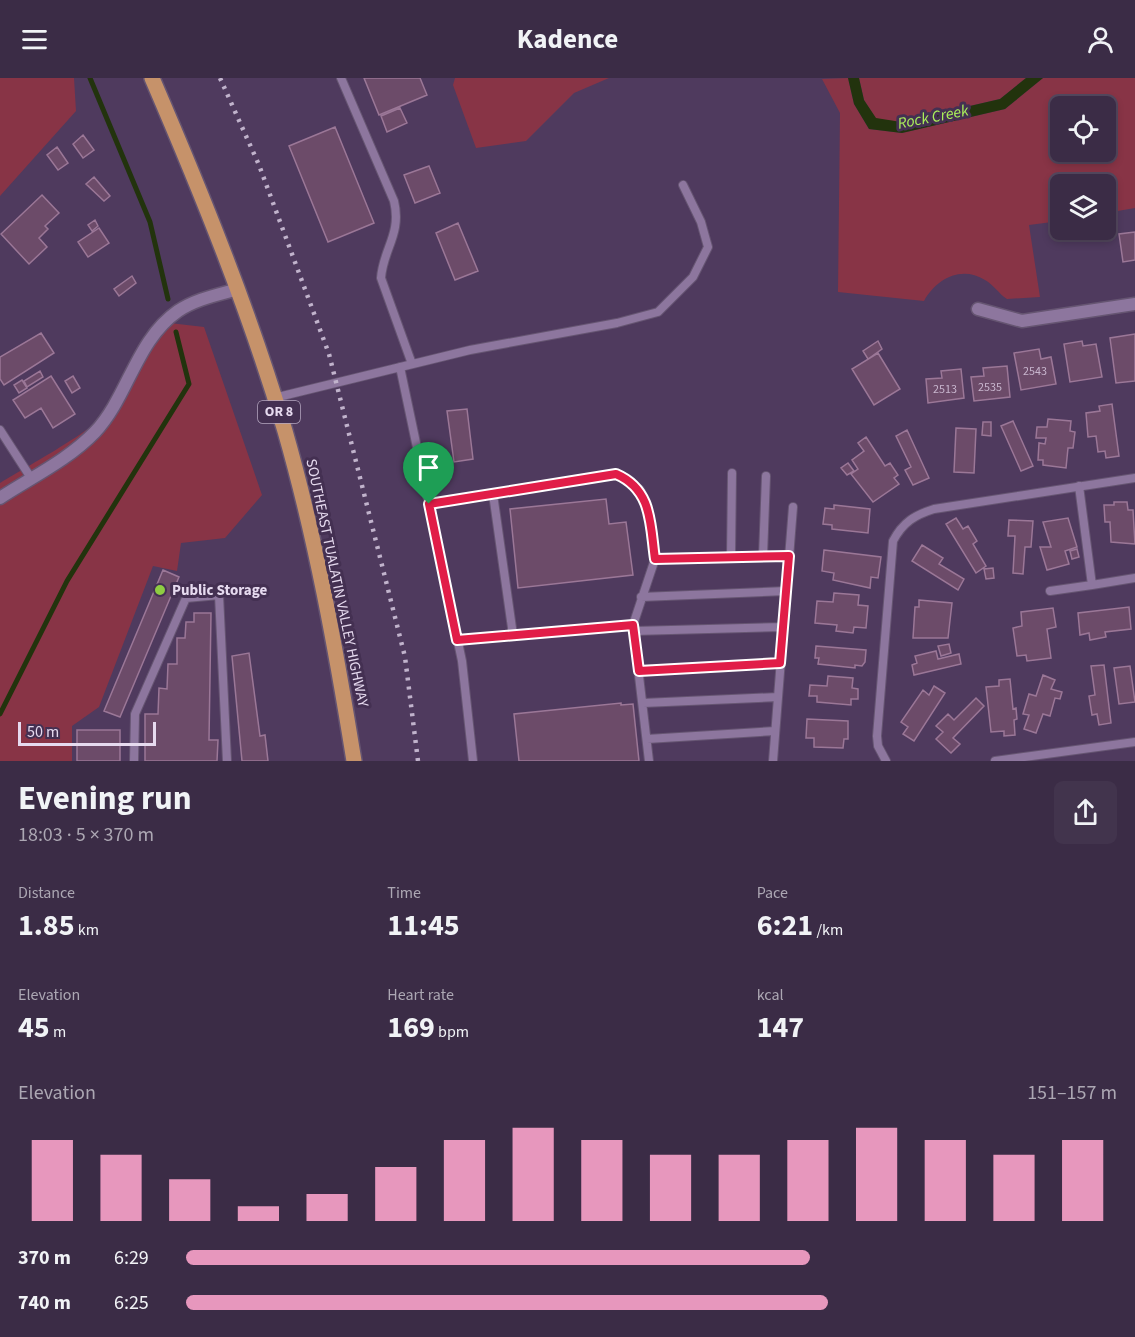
<!DOCTYPE html>
<html lang="en">
<head>
<meta charset="utf-8">
<style>
  :root { --surface:#3b2c46; --page:#42344d; --text:#f1f3f6; --muted:#aca7b3; --line:#54485f; --accent:#e797bd }
  body { margin:0; font-family:"Source Sans 3",sans-serif; background:var(--page); color:var(--text); height:100vh; display:flex; flex-direction:column; font-size:22px; white-space:nowrap }
  * { box-sizing:border-box; margin:0 }
  p { font-size:20px; color:var(--muted) }
  .icon { flex:none; width:33px; height:33px; fill:none; stroke:currentColor; stroke-width:2; stroke-linecap:round; stroke-linejoin:round }
  .map { position:relative; height:683px; overflow:hidden }
  .details { display:flex; flex-direction:column; background:var(--surface); flex:1 }
  .details>* { flex:none }
  .fabs { position:absolute; left:1050px; top:18px; display:grid; gap:12px }
  .fabs a { display:grid; place-items:center; width:66px; height:66px; border-radius:9px; background:var(--surface); box-shadow:0 3px 9px #0003,0 0 0 2px var(--line); font-size:30px }
  .scale { position:absolute; left:18px; bottom:15px; width:138px; box-sizing:border-box; padding-left:6px; border:3px solid #e6daef; border-top:0; font-size:16px; line-height:21px; white-space:nowrap; color:#e6daef; -webkit-text-stroke:4px #443052; paint-order:stroke }
  .pin { position:absolute; display:grid; place-items:center; width:51px; height:51px; color:#fff; margin:-62px -26px; border-radius:50% 50% 50% 0; rotate:-45deg; box-shadow:0 0 6px #0007 }
  .pin .icon { rotate:45deg }
  .round { display:grid; place-items:center; flex:none; width:63px; height:63px; border-radius:9px; background:var(--page) }
  .head { display:flex; align-items:center; justify-content:space-between; height:102px; padding:0 18px }
  h1 { font-size:33px; font-weight:700; line-height:45px }
  .stats { display:grid; grid-template-columns:repeat(3,1fr); gap:9px; height:102px; padding:6px 18px }
  .stats div { display:grid; align-content:center }
  .stats b { font-size:30px; font-weight:700 }
  .stats small { font-size:16px; font-weight:400 }
  .stats p { font-size:16px }
  .chart { height:168px; padding:12px 18px }
  .chart p { display:flex; justify-content:space-between }
  .chart svg { width:100%; height:108px; margin-top:6px; stroke:var(--accent); stroke-width:6 }
  ul { padding:0 18px; list-style:none; font-size:20px }
  li { display:grid; grid-template-columns:96px 72px 1fr; align-items:center; height:45px }
  li i { height:15px; border-radius:8px; background:var(--accent) }
  header { display:flex; justify-content:space-between; align-items:center; height:78px; padding:0 18px; background:var(--surface); font-size:27px; font-weight:700 }
  .map>svg:first-child { display:block }
  .green { fill:#883446; fill-rule:evenodd }
  .water { fill:#22330d }
  .lines { fill:none; stroke-linecap:round; stroke-linejoin:round }
  .stream { stroke:#22330d; stroke-width:5 }
  .building { fill:#6c4b69; stroke:#9b7797; stroke-width:1.5 }
  .lane-casing { stroke:#665572; stroke-width:10 }
  .street-casing { stroke:#665572; stroke-width:15 }
  .primary-casing { stroke:#665572; stroke-width:18 }
  .lane { stroke:#8d769e; stroke-width:8 }
  .street { stroke:#8d769e; stroke-width:12 }
  .primary { stroke:#c6926a; stroke-width:15 }
  .rail { stroke:#c1b3cc; stroke-width:4.5; stroke-dasharray:3 6; stroke-linecap:butt }
  .route-casing { stroke:#fff; stroke-width:12 }
  .route { stroke:#e11d48; stroke-width:8 }
  .poi-dot { fill:#8fcd42; stroke:#443052; stroke-width:2 }
  .labels { text-anchor:middle; dominant-baseline:central; stroke-width:6; stroke-linejoin:round; paint-order:stroke }
  .number-label { font-size:12px; fill:#c8b6ce }
  .shield { fill:#443052; stroke:#b5a7c0; stroke-width:1.5 }
  .shield-label { font-size:14px; font-weight:bold; fill:#e6daef }
  .street-label { font-size:15px; fill:#e6daef; stroke:#443052 }
  .poi-label { font-size:15px; font-weight:bold; fill:#e6daef; stroke:#443052; text-anchor:start }
  .water-label { font-size:16px; font-style:italic; fill:#abf05a; stroke:#443052 }
</style>
</head>
<body>
<header><svg class="icon" aria-label="menu" viewBox="0 0 24 24"><path d="M4 6h16M4 12h16M4 18h16"/></svg>Kadence<svg class="icon" aria-label="person" viewBox="0 0 24 24"><circle cx="12" cy="8" r="4"/><path d="M4 21q1-7 8-7t8 7"/></svg></header>
<div class="map">
<svg width="1135" height="683" viewBox="0 0 1135 683">
  <rect width="100%" height="100%" fill="#4f3a5e"/>
  <path class="green" d="M0 0H74L76 33 0 118Z
    M455 0H609L574 15 526 63 476 70 453 7Z
    M848 0 854 26 869 51 902 55 1005 31 1043 0H1135V130L1106 135V106H1060V143L1029 147 1040 219 1007 221C999 216 994 207 985 202 961 187 936 201 924 223L838 214 840 35 822 1ZM1060 28H1106V74H1060Z
    M859 0H1026L1000 21 901 44 876 41 864 22Z
    M161 244 204 249 262 417 225 460 181 465 177 493 153 488 99 629 72 648V683H0V405C21 392 92 353 104 337 127 305 129 270 161 244Z"/>
  <path class="water" d="M848 0H859L864 22 876 40 901 44 1000 21 1026 0H1043L1005 31 902 55 869 51 854 26Z"/>
  <g class="lines">
    <path class="stream" d="M90 0 150 144 168 221
      M0 636 67 503 189 306 176 254"/>
  </g>
  <path class="building" d="M364 0H420L427 17 379 37Z
    M400 30 407 45 387 54 381 38Z
    M335 49 374 145 328 164 289 68Z
    M83 57 94 72 83 80 73 66Z
    M57 69 68 85 58 92 47 77Z
    M429 88 440 115 415 125 404 97Z
    M94 99 110 118 104 123 86 106Z
    M42 117 59 135 45 148 48 151 39 160 47 169 29 186 1 156Z
    M95 142 98 148 92 153 88 147Z
    M458 145 478 193 455 202 436 155Z
    M99 150 109 165 88 179 78 164Z
    M1135 154V182L1123 184 1119 156Z
    M132 198 136 205 119 218 114 211Z
    M41 255 54 275 4 307 0 301V279Z
    M1135 256V303L1116 305 1110 260Z
    M878 263 882 271 868 281 863 273Z
    M1082 263 1083 268 1096 266 1102 299 1070 304 1064 266Z
    M1039 271 1041 281 1051 279 1056 306 1021 312 1014 275Z
    M878 275 900 311 874 327 852 291Z
    M1007 288 1010 319 974 323 971 299 984 298 983 290Z
    M961 291 964 320 928 325 926 301 942 300 941 293Z
    M40 293 43 299 27 309 24 303Z
    M51 298 75 336 53 350 41 330 25 340 13 322Z
    M73 298 80 310 72 315 65 303Z
    M22 302 27 310 19 315 14 307Z
    M1112 326 1119 378 1106 380 1105 373 1098 374 1096 358 1088 359 1086 335 1100 333 1099 328Z
    M467 331 473 381 454 384 447 333Z
    M1048 341 1071 343 1070 353 1075 354 1073 370H1068L1066 390 1043 387V382H1038L1039 365 1045 366 1046 360H1036L1037 349H1047Z
    M1013 343 1033 388 1021 393 1001 348Z
    M983 344H991V358L982 357Z
    M956 350 976 351 974 395 954 394Z
    M907 352 929 400 913 407 905 392 911 389 896 358Z
    M866 359 885 388 890 385 898 397 894 400 899 406 873 424 851 396 858 391 852 382 864 373 858 365Z
    M848 385 854 393 847 397 841 390Z
    M606 421 609 446 626 444 633 497 518 510 510 431Z
    M1114 424H1127L1128 432H1133L1135 466 1111 464 1110 444H1105L1104 427H1114Z
    M834 427 870 431 868 455 832 451V447L823 446 825 430 834 431Z
    M956 440 963 451 968 448 977 463 973 466 986 488 976 495 946 446Z
    M1068 440 1077 469 1065 473 1069 486 1047 492 1040 469H1051L1043 444Z
    M1009 442 1033 443 1031 469H1025L1023 496 1013 495 1015 458H1008Z
    M922 467 943 480 939 486 964 501 958 512 912 483Z
    M1077 471 1079 479 1072 481 1070 473Z
    M824 472 881 479 878 500 871 499 870 510 833 502 834 495 822 493Z
    M993 490 994 500 986 501 984 491Z
    M163 492 179 499 120 639 104 633Z
    M834 515 859 517 858 527 868 528 866 550 854 549 853 555 836 553 837 547 815 545 817 523 833 524Z
    M919 522 952 525 948 560H913L915 529H919Z
    M1129 529 1131 551 1105 554 1106 559 1090 562 1089 555 1080 557 1078 535Z
    M1053 530 1056 549 1047 551 1051 580 1027 583 1026 577 1017 578 1013 550 1022 548 1021 534Z
    M194 535H211L209 662H218L217 683H145V636H158L159 610 167 611 168 586H177V560H185L186 544H194Z
    M949 566 951 575 941 578 938 568Z
    M816 568 866 572 865 584 862 588 855 587V590L818 586 819 580H815Z
    M936 573 938 581 959 576 961 586 914 597 912 587 917 585 915 578Z
    M249 575 260 658 265 657 268 683H242L232 578Z
    M1104 587 1111 645 1099 647 1097 636 1092 637 1089 618 1095 617 1091 588Z
    M1130 588 1135 624 1119 626 1114 590Z
    M1043 597 1055 602 1051 611 1062 614 1060 621 1055 620 1050 638 1043 636 1036 655 1024 651 1029 637 1023 636 1029 616 1036 618Z
    M828 598 853 600 852 610 858 611V621H851V627L817 624V618H809L810 607 827 608Z
    M1010 601 1013 631 1016 630 1017 641 1014 642 1015 657 1004 658V653L991 654 986 609 999 608V602Z
    M934 608 945 615 914 663 903 656 908 649 901 644 923 612 929 617Z
    M976 620 984 628 953 660 960 666 951 675 936 661 943 654 936 648 948 636 954 642Z
    M621 625V627L633 626 639 683H519L514 636Z
    M807 641 848 643V661H844L843 670 814 669V660H806Z
    M77 652H120V683H77Z"/>
  <g class="lines">
    <defs>
      <path id="lane" d="M341 0 394 123C402 156 383 171 381 200L412 286
        M400 289 462 583 473 683
        M274 320 470 272 617 245 658 234 693 199 708 169 701 144 683 107
        M0 352 31 400
        M1079 408 1092 507 1135 500
        M493 416 513 557
        M429 426 617 396 628 401 640 412 647 426 655 481 633 547 649 683
        M763 478 766 398
        M731 479 732 395
        M655 481 789 478
        M1050 513 1092 507
        M641 519 786 513
        M634 553 783 549
        M457 562 633 547
        M639 593 780 585
        M643 625 778 619
        M647 661 775 653
        M134 683 135 636 186 520 219 517 227 683
        M773 683 793 429
        M886 683 878 668 877 658 893 463C903 444 915 437 934 431L1135 400
        M995 683 1135 664"/>
      <path id="street" d="M978 231 1022 243 1135 226
        M0 420C32 399 68 382 95 354 128 319 136 262 178 233 196 221 217 217 238 211"/>
      <path id="primary" d="M152 0C202 116 249 232 285 353 316 461 336 572 354 683"/>
    </defs>
    <use href="#lane" class="lane-casing"/>
    <use href="#street" class="street-casing"/>
    <use href="#primary" class="primary-casing"/>
    <use href="#lane" class="lane"/>
    <use href="#street" class="street"/>
    <use href="#primary" class="primary"/>
    <path class="rail" d="M220 0 259 87 329 276 405 579 418 683"/>
  </g>
  <g class="lines">
    <defs>
      <path id="route" d="M616 396C653 412 650 447 655 481L789 478 780 585 639 593 633 547 457 562 429 426Z"/>
    </defs>
    <use href="#route" class="route-casing"/>
    <use href="#route" class="route"/>
  </g>
  <circle class="poi-dot" cx="160" cy="512" r="6"/>
  <g class="labels">
    <g class="number-label">
      <text x="1035" y="293">2543</text>
      <text x="990" y="309">2535</text>
      <text x="945" y="311">2513</text>
    </g>
    <rect class="shield" x="258" y="323" width="42" height="22" rx="4.5"/>
    <g class="shield-label">
      <text x="279" y="334">OR 8</text>
    </g>
    <g class="street-label">
      <text transform="translate(337 505) rotate(78)">SOUTHEAST TUALATIN VALLEY HIGHWAY</text>
    </g>
    <g class="poi-label">
      <text x="172" y="512">Public Storage</text>
    </g>
    <g class="water-label">
      <text transform="translate(933 39) rotate(-11)">Rock Creek</text>
    </g>
  </g>
</svg>
<div class="fabs">
<a><svg class="icon" aria-label="locate" viewBox="0 0 24 24"><circle cx="12" cy="12" r="6"/><path d="M12 2v4M12 18v4M2 12h4M18 12h4"/></svg></a>
<a><svg class="icon" aria-label="layers" viewBox="0 0 24 24"><path d="M12 4l9 5-9 5-9-5zM3 14l9 5 9-5"/></svg></a>
</div>
<div class="scale">50 m</div>
<div class="pin" style="left:429px;top:426px;background:#1e9e55"><svg class="icon" aria-label="arrive" viewBox="0 0 24 24"><path d="M6 21V4h12l-3 4 3 4H6"/></svg></div>
</div>
<section class="details">
<div class="head"><div><h1>Evening run</h1><p>18:03 · 5 × 370 m</p></div><a class="round"><svg class="icon" aria-label="share" viewBox="0 0 24 24"><path d="M12 15V3M7 8l5-5 5 5M5 13v7h14v-7"/></svg></a></div>
<div class="stats">
<div><p>Distance</p><b>1.85<small> km</small></b></div>
<div><p>Time</p><b>11:45</b></div>
<div><p>Pace</p><b>6:21<small> /km</small></b></div>
</div>
<div class="stats">
<div><p>Elevation</p><b>45<small> m</small></b></div>
<div><p>Heart rate</p><b>169<small> bpm</small></b></div>
<div><p>kcal</p><b>147</b></div>
</div>
<div class="chart"><p><span>Elevation</span>151–157 m</p>
<svg viewBox="0 0 160 44" preserveAspectRatio="none"><path d="M5 44V11M15 44V17M25 44V27M35 44V38M45 44V33M55 44V22M65 44V11M75 44V6M85 44V11M95 44V17M105 44V17M115 44V11M125 44V6M135 44V11M145 44V17M155 44V11"/></svg>
</div>
<ul>
<li><b>370 m</b>6:29<i style="width:67%"></i></li>
<li><b>740 m</b>6:25<i style="width:69%"></i></li>
</ul>
</section>
</body>
</html>
